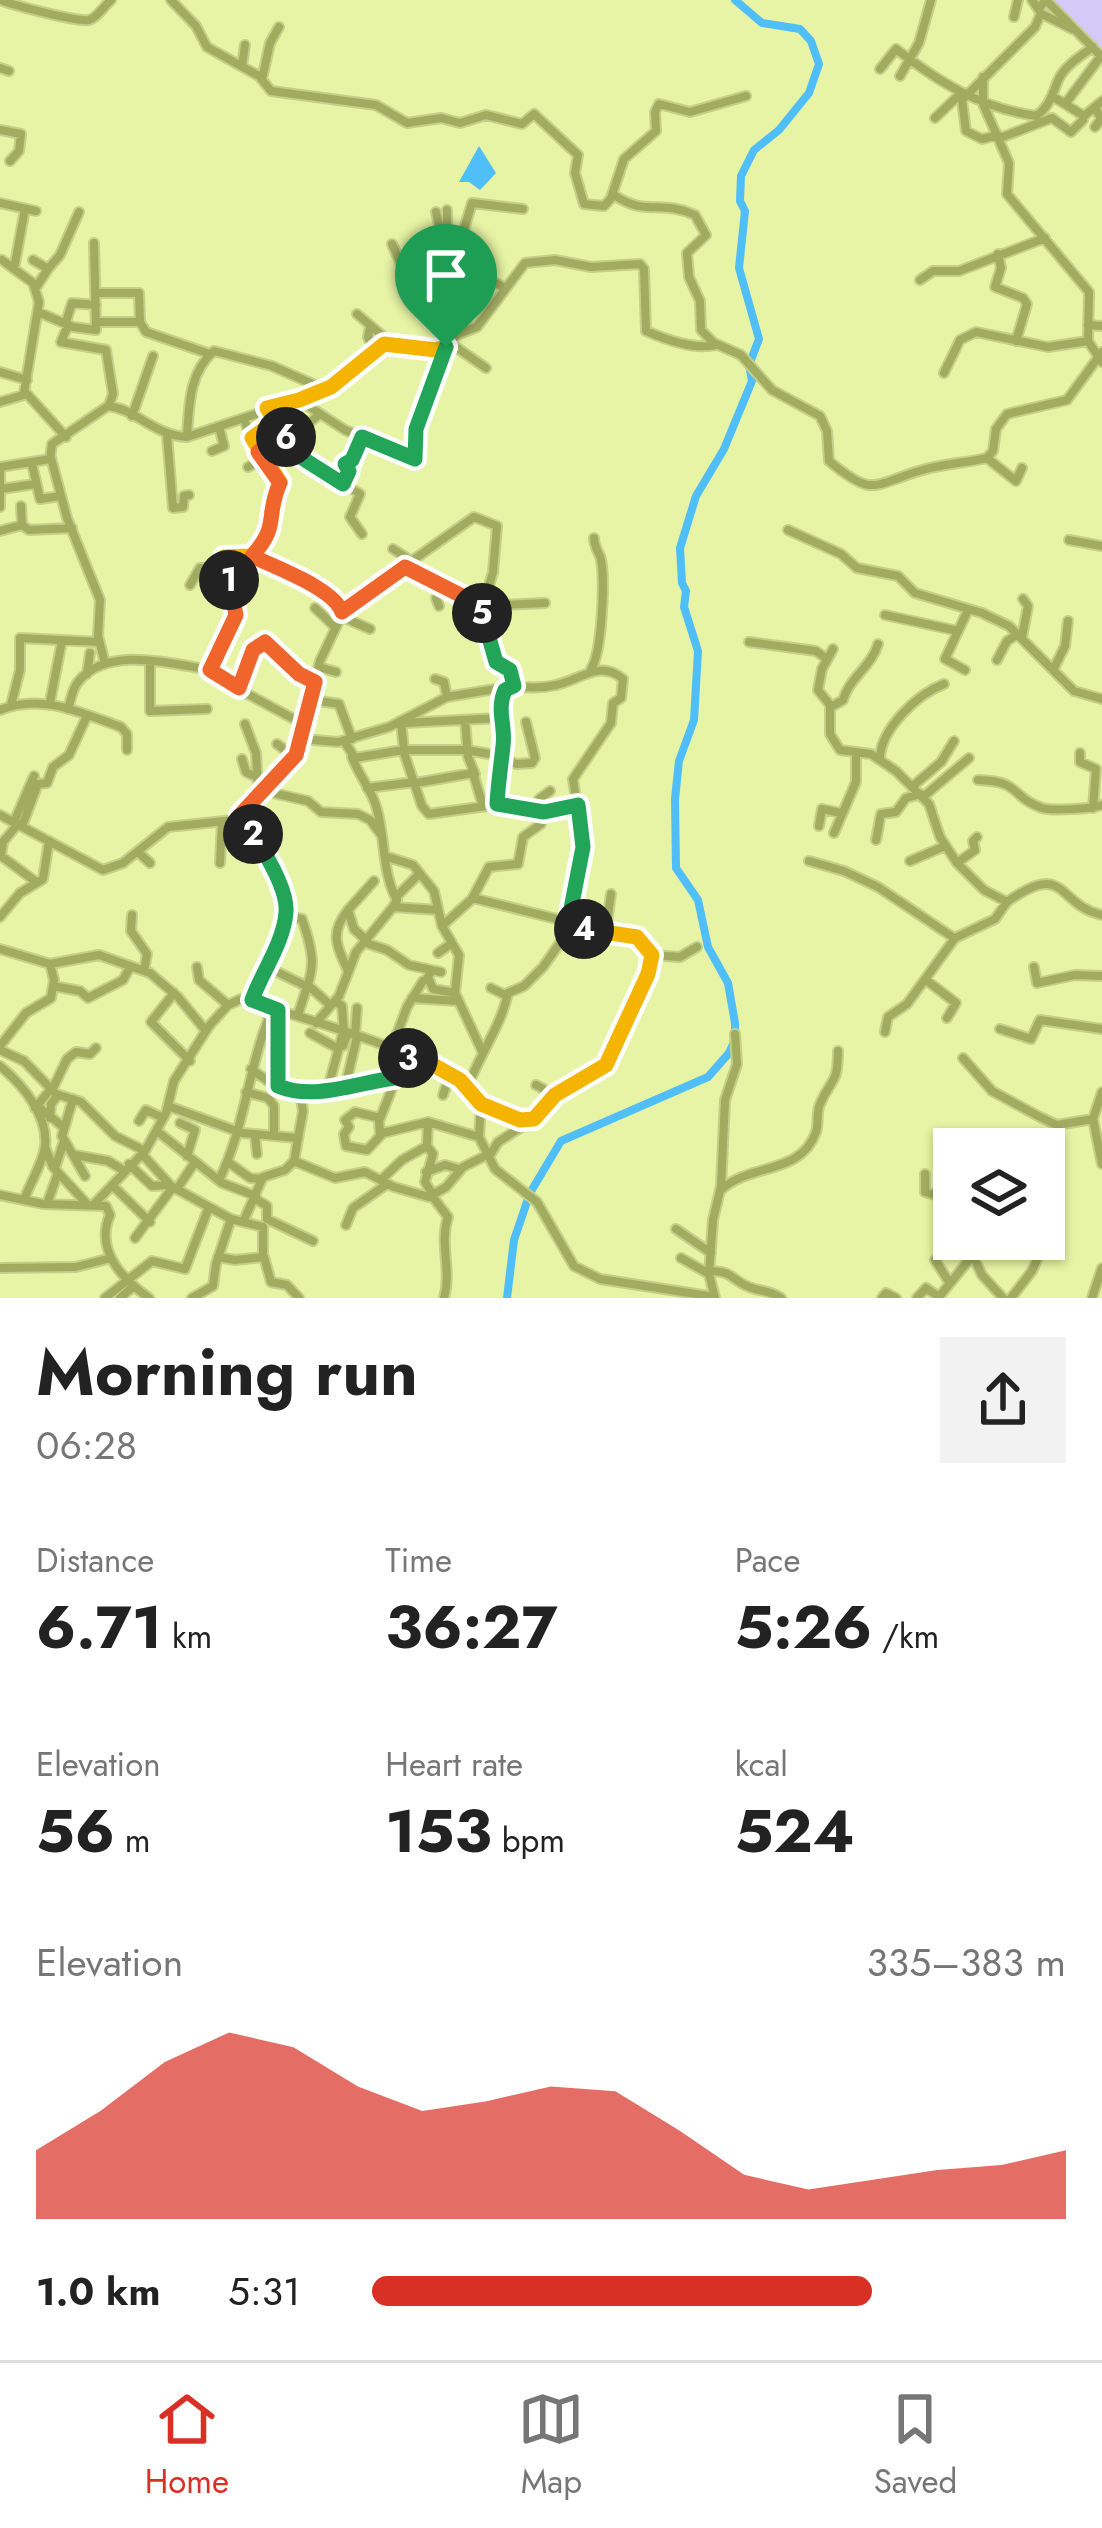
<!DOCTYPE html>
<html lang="en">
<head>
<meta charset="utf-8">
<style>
  :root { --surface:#fff; --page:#f2f2f2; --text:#222; --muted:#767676; --line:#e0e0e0; --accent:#d93025 }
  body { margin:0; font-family:Jost,sans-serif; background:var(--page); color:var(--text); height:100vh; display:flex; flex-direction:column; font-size:45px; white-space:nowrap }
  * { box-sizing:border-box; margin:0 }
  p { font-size:39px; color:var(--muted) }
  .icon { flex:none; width:66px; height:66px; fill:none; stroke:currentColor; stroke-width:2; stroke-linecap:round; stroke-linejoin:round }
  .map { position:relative; height:1298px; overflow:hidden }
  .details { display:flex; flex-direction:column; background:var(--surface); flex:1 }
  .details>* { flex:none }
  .buttons { position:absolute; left:933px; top:1128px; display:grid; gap:24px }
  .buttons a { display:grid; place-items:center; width:132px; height:132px; border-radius:0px; background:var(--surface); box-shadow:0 3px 9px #0004; font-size:60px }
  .pin { position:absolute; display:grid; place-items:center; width:102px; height:102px; color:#fff; margin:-123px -51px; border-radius:50% 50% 50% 0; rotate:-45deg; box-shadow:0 0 12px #0007 }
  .pin .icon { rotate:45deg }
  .km { position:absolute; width:60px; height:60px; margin:-30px; border-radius:50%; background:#222; color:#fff; font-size:33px; line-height:60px; text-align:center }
  .round { display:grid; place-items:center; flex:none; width:126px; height:126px; border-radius:0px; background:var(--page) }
  .overview { display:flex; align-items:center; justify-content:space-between; height:204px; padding:0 36px }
  h1 { font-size:66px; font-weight:700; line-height:90px }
  .metrics { display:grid; grid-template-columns:repeat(3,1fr); gap:18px; height:204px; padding:12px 36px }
  .metrics div { display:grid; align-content:center }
  .metrics b { font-size:60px; font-weight:700 }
  .metrics small { font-size:33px; font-weight:400 }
  .metrics p { font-size:33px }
  .chart { height:336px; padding:24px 36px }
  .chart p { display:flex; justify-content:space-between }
  .chart svg { width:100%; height:216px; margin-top:12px; fill:var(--accent); opacity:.7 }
  ul { padding:0 36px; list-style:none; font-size:39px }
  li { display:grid; grid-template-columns:192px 144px 1fr; align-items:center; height:90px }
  li i { height:30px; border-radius:15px; background:var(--accent) }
  .tabs { display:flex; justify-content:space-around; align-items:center; height:168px; border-top:3px solid var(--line); background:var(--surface); font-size:33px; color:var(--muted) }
  .tabs a { display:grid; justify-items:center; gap:6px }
  .tabs .selected { color:var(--accent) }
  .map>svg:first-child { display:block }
  .green { fill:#d4caf7 }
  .water { fill:#50bef8 }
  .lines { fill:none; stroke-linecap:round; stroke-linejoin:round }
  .river { stroke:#50bef8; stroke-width:8 }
  .minor-casing { stroke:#c4cf8a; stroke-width:12 }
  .minor { stroke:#a2ac61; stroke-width:8 }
  .split-1-casing { stroke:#fff; stroke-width:24 }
  .split-2-casing { stroke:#fff; stroke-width:24 }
  .split-3-casing { stroke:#fff; stroke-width:24 }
  .split-4-casing { stroke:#fff; stroke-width:24 }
  .split-5-casing { stroke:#fff; stroke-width:24 }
  .split-6-casing { stroke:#fff; stroke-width:24 }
  .split-7-casing { stroke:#fff; stroke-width:24 }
  .split-1 { stroke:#f5b400; stroke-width:15 }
  .split-2 { stroke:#f0652b; stroke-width:15 }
  .split-3 { stroke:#22a559; stroke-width:15 }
  .split-4 { stroke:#f5b400; stroke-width:15 }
  .split-5 { stroke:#22a559; stroke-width:15 }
  .split-6 { stroke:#f0652b; stroke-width:15 }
  .split-7 { stroke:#22a559; stroke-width:15 }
</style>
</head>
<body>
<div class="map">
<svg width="1102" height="1298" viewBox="0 0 1102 1298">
  <rect width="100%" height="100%" fill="#e7f3a5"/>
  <path class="green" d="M1051 0H1102V54Z"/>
  <path class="water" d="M479 146 496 173 480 190 469 182H459Z"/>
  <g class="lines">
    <path class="river" d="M507 1298 514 1240 530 1193 561 1141 708 1077 729 1053 735 1040V1023L728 983 708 947 698 900 676 868 675 799 679 761 694 720 698 651 684 607 686 591 682 583 680 548 696 496 724 449 752 381 749 365 759 339 739 268 745 211 740 201 741 176 754 150 779 130 809 93 819 64 811 41 800 29 762 23 735 0"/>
    <defs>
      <path id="minor" d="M171 0 196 26 207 47 259 76 271 91 376 105 407 123 441 118 460 123 486 115 522 124 534 114 578 155 575 173 584 204 604 206 614 195C646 217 661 199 695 215L706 235 687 253 689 277 700 301 701 330 714 343 741 355 772 390 820 416 827 431 829 461C873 498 873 485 919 471 941 464 965 463 987 458L993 451 996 429 1007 414 1067 400 1102 352
        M3 1C17 6 77 22 89 20 97 18 105 5 111 0
        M1039 8 1046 0 1102 57
        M1042 14 1072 29
        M1014 17 1018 0
        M242 66 245 45
        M0 68 9 71
        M880 69 896 49C940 83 981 108 1036 116 1048 108 1052 96 1057 83 1062 68 1080 56 1093 47
        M900 76 919 43 931 0
        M983 77V104L1009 163 1007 194 1089 292 1088 341 1102 362
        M262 79 270 43 279 27
        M1052 96 1084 116 1102 101
        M1065 104 1101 56
        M935 118 960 94
        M1095 127 1101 119 1095 107
        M0 130 21 134 19 151 10 161
        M998 135 982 139 966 131 962 100 1035 27 1041 13 1032 0
        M1000 138 1052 118 1071 132 1083 120
        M612 195 624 159 656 131 655 112 659 104 690 112 746 96
        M0 203 36 211
        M436 212 439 225 460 245
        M447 232V210
        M392 244 405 273C440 274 473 269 505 288
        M998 254 1001 268 995 287 1023 298 1027 304 1016 341
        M2 260 33 283 39 302 24 393
        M33 260 48 269 37 286
        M14 269 25 209
        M48 269 60 255 79 212
        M462 274 458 249 472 203 523 209
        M920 280 933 271H959L1045 238
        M96 293H139L140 322 146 332 210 354
        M38 312 73 327 96 330 94 243
        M357 314 384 337V344
        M66 322 72 303 96 305
        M97 322H140
        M68 325 61 342 106 350 113 394 109 405
        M1088 325 1102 326
        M370 327 368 337 373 350
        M450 343 486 368
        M0 372 27 380
        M944 373 960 340 976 332 1048 347 1088 341
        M299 400 345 430 415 459 416 426 446 349
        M0 402 27 394 66 437
        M267 408 298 454 360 494 350 517 362 534
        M132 416 153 356
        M244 419 254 446 280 483 271 501 272 530 252 556
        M308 424 320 414
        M167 435 173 508 183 507 184 496 189 495
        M187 437C189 406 189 372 214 351L272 366 324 389
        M252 438 275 421
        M212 451 224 446 219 427
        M258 452 283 433
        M51 458 67 518 100 600 98 636 105 663
        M987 458 1016 481 1022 468
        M32 464 40 499 61 496
        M0 467 50 459 52 444 108 406C136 409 153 435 187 437L319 393 384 344 443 349 458 334 477 327 525 263 555 260 591 267 640 264 644 269 646 331C667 340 694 350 716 345
        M248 467 263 459
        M0 469V507
        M343 484 349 471 345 464 352 460 362 437
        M1 489 35 484
        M22 525 29 530 72 528
        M788 530 841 554 857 568 898 576 915 593 982 613 1009 626 1074 691 1102 699
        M0 531 22 525 21 506
        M1069 540 1102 546
        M393 549 413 562
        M405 567 480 605 494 643 496 662 510 670 514 686C528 688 543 688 556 685 581 680 599 659 623 679L621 698 613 703 611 723 573 779 583 847 567 933 543 967 524 986 508 993C501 1026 481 1052 468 1086
        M190 585 200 568H219L229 555C256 552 330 587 341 611
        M439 606 436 598 442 588
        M485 606 545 603
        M315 608 335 627
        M885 615 958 631
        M340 616 370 629
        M1022 637 1028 606 1023 599
        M749 642 816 651 827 659
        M833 649 822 669 818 690 830 705V734L840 750 871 754 896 771 929 804 940 837 957 863 984 890 1007 902C1067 859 1056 905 1102 915
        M997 660 1007 641 1018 634
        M150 663V711L207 709
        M319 667 336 672
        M591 669C602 653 606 573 600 556 597 550 594 545 594 538
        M210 670 239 688
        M965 670 945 659 968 610
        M1053 670 1065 646 1068 621
        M87 674 90 653
        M435 679 444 682 447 697
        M313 700 339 704 352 739
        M50 702 62 641
        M11 705 20 670V638L99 642
        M831 707 843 700C849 678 872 666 878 644
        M68 709C71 700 72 689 78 682 107 645 172 664 210 670 230 640 249 597 219 568
        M0 710C42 693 81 713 121 727L127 734V750
        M465 720 468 757 475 774
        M401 722 404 750
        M405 723 499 718
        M245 724 256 753 258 788
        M305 725 242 691C236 676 249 651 262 642L315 682
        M301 739 338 742 389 727 447 697 513 686
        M344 741 355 758 403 750 422 806 429 814 508 803 544 812 578 805
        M277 744 294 757
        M403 750H467L500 756V708L506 689
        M1080 753V762L1096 769 1093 808
        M352 757C358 773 369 787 375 803 386 834 381 872 397 900L394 905
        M880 758C881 729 917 694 944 684
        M242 759 246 772 257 777
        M978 780C1022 781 1010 797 1042 808 1052 811 1091 809 1102 805
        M416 783 473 773 483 806
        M913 786 941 762 954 741
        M367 788 415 782
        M260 790 308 801 321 812 358 814 370 820 382 836
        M923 797 969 758
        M497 804 500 756 516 764 532 763 535 758 526 722
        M538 810 539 799 550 791
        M0 815 103 870 123 863 168 827 234 820 296 755 320 661 345 608 474 517 497 526 493 572 482 610
        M240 815C257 831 291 892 286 916 280 947 259 972 252 1003
        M14 822 34 776
        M18 824 3 842 1 856 35 881
        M22 826 38 784 47 783 53 767 69 755 87 716
        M819 826 822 809 841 813
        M834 833 856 782V752
        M876 840 881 814 896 812 906 798 921 794
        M138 852 150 863
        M388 857 413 865 434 891 442 926 459 955 455 993 482 1051
        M809 861 844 871 878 887 954 938
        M910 861 945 846
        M220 863 222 823
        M957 863 975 850 973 841 977 837
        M396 897 419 874
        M473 898 569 922
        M348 910C329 934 337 946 348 971
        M132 915 131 931 147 954 144 971
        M286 916 302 919C319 968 312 969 298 1015
        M0 917 20 893 43 879 49 841
        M568 924 632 935 652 955 680 957 697 947
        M442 926 472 899 489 867 518 864 523 837 541 824 544 812
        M606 930 611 894
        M367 941 354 929 348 910 374 881
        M366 943 387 950 409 965 441 972
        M0 949 50 964 99 955 150 973 178 997 206 1031
        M438 953 452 943
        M265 966 308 987
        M197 967 199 980 228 1005
        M1034 967 1037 983 1075 975 1102 976
        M432 970 428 977 433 989 455 993
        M926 980 956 1003 947 1018
        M53 986 80 991 88 998 123 980 130 967
        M309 986 330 1005
        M491 988 507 996
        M174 993 151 1022 190 1061
        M412 998 458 1001
        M335 1001 342 1006 344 1033
        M316 1023 339 996 356 952 393 907 438 910
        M1000 1029 1031 1039 1040 1020 1102 1029
        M885 1032 888 1017 907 1004 955 938 995 919 1007 902
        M310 1033 337 1048
        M355 1036 357 1008
        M0 1046 26 1013 51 998 54 980 50 964
        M343 1046 347 1035
        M0 1050 24 1061 56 1094 81 1102 115 1136 145 1151
        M391 1050 407 1007 423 981
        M963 1058 992 1091 1040 1117 1057 1125 1093 1119
        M0 1066C22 1084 49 1116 45 1147 42 1165 30 1183 24 1200
        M251 1069C261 1076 273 1086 285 1090 316 1099 362 1082 394 1078
        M353 1085 348 1075 357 1037
        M536 1085 555 1095
        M278 1086V1011
        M52 1090 67 1059 76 1052 90 1054 96 1048
        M300 1091 303 1111 294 1161 335 1178 365 1172 394 1187 429 1197 446 1187 463 1167 489 1154
        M327 1091 343 1033
        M246 1092 268 1098 274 1106V1134
        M1102 1092 1093 1119 1102 1164
        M443 1095 450 1075
        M73 1099 62 1136 85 1176
        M482 1104 529 1122
        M168 1106 242 1133 297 1138
        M35 1108 51 1089
        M40 1108 62 1126
        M50 1118 51 1104 58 1095
        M380 1118 355 1112 345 1120 349 1127 344 1134 346 1146 367 1150 383 1133 428 1122 479 1137
        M139 1121 146 1110 163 1118
        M180 1123 195 1130 187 1156
        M157 1131 222 1183 256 1196
        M380 1134 379 1121 405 1056
        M255 1135 257 1154
        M427 1146 433 1154 425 1182 433 1195
        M45 1147 53 1167 87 1204
        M142 1154 171 1186 231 1219 263 1227V1257L235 1260 218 1257
        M75 1155 108 1161 123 1170
        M490 1155 498 1142 534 1119 555 1095 606 1065 648 974 652 955
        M228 1162 250 1178 262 1179
        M129 1164 152 1186 166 1185
        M55 1168 64 1141
        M426 1172 445 1165 459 1169
        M925 1174V1192L954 1201
        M219 1180C246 1126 248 1064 273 1008
        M381 1180 402 1160 427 1146 428 1122
        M113 1186 150 1222
        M177 1189 195 1162
        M722 1189C751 1163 801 1175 816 1132 819 1123 816 1113 820 1104 831 1078 838 1085 838 1051
        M0 1195 43 1204 106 1206 110 1215C95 1249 121 1278 149 1298
        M432 1196 448 1217C439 1244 452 1270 444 1298
        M254 1198 267 1206V1219
        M95 1203 145 1151 166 1113 174 1081 209 1026 228 1005 241 999C300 1018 449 1055 481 1104L479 1137 495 1169 537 1202 574 1266 600 1279 715 1297
        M47 1204 58 1173
        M267 1219 313 1241
        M244 1220 263 1177 285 1170 294 1161
        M346 1225 353 1208 387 1184
        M676 1229 711 1253
        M135 1238 173 1187
        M965 1239 982 1275 1003 1298
        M264 1257 271 1282 287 1285 299 1298
        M681 1258 709 1274
        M935 1260 949 1282
        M0 1268 76 1267 111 1258
        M709 1271C734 1271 731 1280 749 1287 761 1292 769 1290 781 1298
        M105 1298 152 1261 185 1269 209 1207
        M120 1298 134 1286
        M192 1298 213 1286 216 1264 231 1219
        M715 1298 709 1274 713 1220 721 1186 725 1100 737 1064 735 1034
        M882 1298 886 1293 896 1298
        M917 1298 926 1288 939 1297 973 1255
        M1011 1298 1032 1271 1048 1235
        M1092 1298 1102 1268"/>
    </defs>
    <use href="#minor" class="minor-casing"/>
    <use href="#minor" class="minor"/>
  </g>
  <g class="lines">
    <defs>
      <path id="split-1" d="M229 580 219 568 224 557 252 556C280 525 265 517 280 482L252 438 275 421 267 408 299 400 331 387 384 344 436 350 446 347"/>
      <path id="split-2" d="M229 580 236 615 210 670 239 688 253 650 265 642 299 674 315 682 296 755 240 815 253 834"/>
      <path id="split-3" d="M253 834C264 851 288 890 286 912 284 942 262 972 252 1000L278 1010V1086C314 1101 356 1083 394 1078L402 1059 408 1058"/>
      <path id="split-4" d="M408 1058 428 1062 460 1080 481 1104 520 1120 534 1119 555 1095 606 1065 648 974 652 955 637 937 584 929"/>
      <path id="split-5" d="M482 613 496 662 510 670 514 686 505 690C496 711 506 725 503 746 501 765 498 784 497 804L544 812 578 805 583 847 568 924 584 929"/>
      <path id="split-6" d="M286 437 283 433 258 452 280 483C264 518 281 524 252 556 276 568 333 588 342 612L405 567 480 605 482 613"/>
      <path id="split-7" d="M286 437 305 460 343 484 349 471 345 464 352 460 362 437 415 459 416 429 446 347"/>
    </defs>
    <use href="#split-1" class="split-1-casing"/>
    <use href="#split-2" class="split-2-casing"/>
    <use href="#split-3" class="split-3-casing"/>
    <use href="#split-4" class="split-4-casing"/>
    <use href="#split-5" class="split-5-casing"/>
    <use href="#split-6" class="split-6-casing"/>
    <use href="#split-7" class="split-7-casing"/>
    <use href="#split-1" class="split-1"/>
    <use href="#split-2" class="split-2"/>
    <use href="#split-3" class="split-3"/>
    <use href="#split-4" class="split-4"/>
    <use href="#split-5" class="split-5"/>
    <use href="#split-6" class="split-6"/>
    <use href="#split-7" class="split-7"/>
  </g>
</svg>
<div class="buttons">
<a><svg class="icon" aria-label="layers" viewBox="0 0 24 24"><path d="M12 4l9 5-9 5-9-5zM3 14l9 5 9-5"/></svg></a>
</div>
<div class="pin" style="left:446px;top:347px;background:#1e9e55"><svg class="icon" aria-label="arrive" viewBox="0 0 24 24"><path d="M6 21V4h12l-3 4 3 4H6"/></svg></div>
<b class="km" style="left:229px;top:580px">1</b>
<b class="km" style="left:253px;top:834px">2</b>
<b class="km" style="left:408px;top:1058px">3</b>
<b class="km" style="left:584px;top:929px">4</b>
<b class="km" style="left:482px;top:613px">5</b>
<b class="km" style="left:286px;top:437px">6</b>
</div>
<section class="details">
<div class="overview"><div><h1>Morning run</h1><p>06:28</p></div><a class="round"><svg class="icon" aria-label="share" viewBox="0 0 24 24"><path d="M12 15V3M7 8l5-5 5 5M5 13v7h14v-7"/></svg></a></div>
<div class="metrics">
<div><p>Distance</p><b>6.71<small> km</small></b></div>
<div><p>Time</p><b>36:27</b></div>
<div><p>Pace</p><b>5:26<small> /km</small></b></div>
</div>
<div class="metrics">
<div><p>Elevation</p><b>56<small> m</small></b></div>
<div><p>Heart rate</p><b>153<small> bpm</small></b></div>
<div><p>kcal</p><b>524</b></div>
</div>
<div class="chart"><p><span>Elevation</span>335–383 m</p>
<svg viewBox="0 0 160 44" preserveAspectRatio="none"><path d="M0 44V30L10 22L20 12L30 6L40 9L50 17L60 22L70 20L80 17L90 18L100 26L110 35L120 38L130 36L140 34L150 33L160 30V44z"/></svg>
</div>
<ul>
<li><b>1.0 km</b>5:31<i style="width:72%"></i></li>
</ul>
</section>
<nav class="tabs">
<a class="selected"><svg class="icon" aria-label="home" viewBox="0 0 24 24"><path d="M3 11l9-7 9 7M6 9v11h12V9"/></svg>Home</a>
<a><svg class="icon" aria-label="map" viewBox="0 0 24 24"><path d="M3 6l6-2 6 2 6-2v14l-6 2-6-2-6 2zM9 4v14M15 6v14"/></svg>Map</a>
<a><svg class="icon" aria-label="saved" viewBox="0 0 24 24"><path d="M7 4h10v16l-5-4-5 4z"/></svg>Saved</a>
</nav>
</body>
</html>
